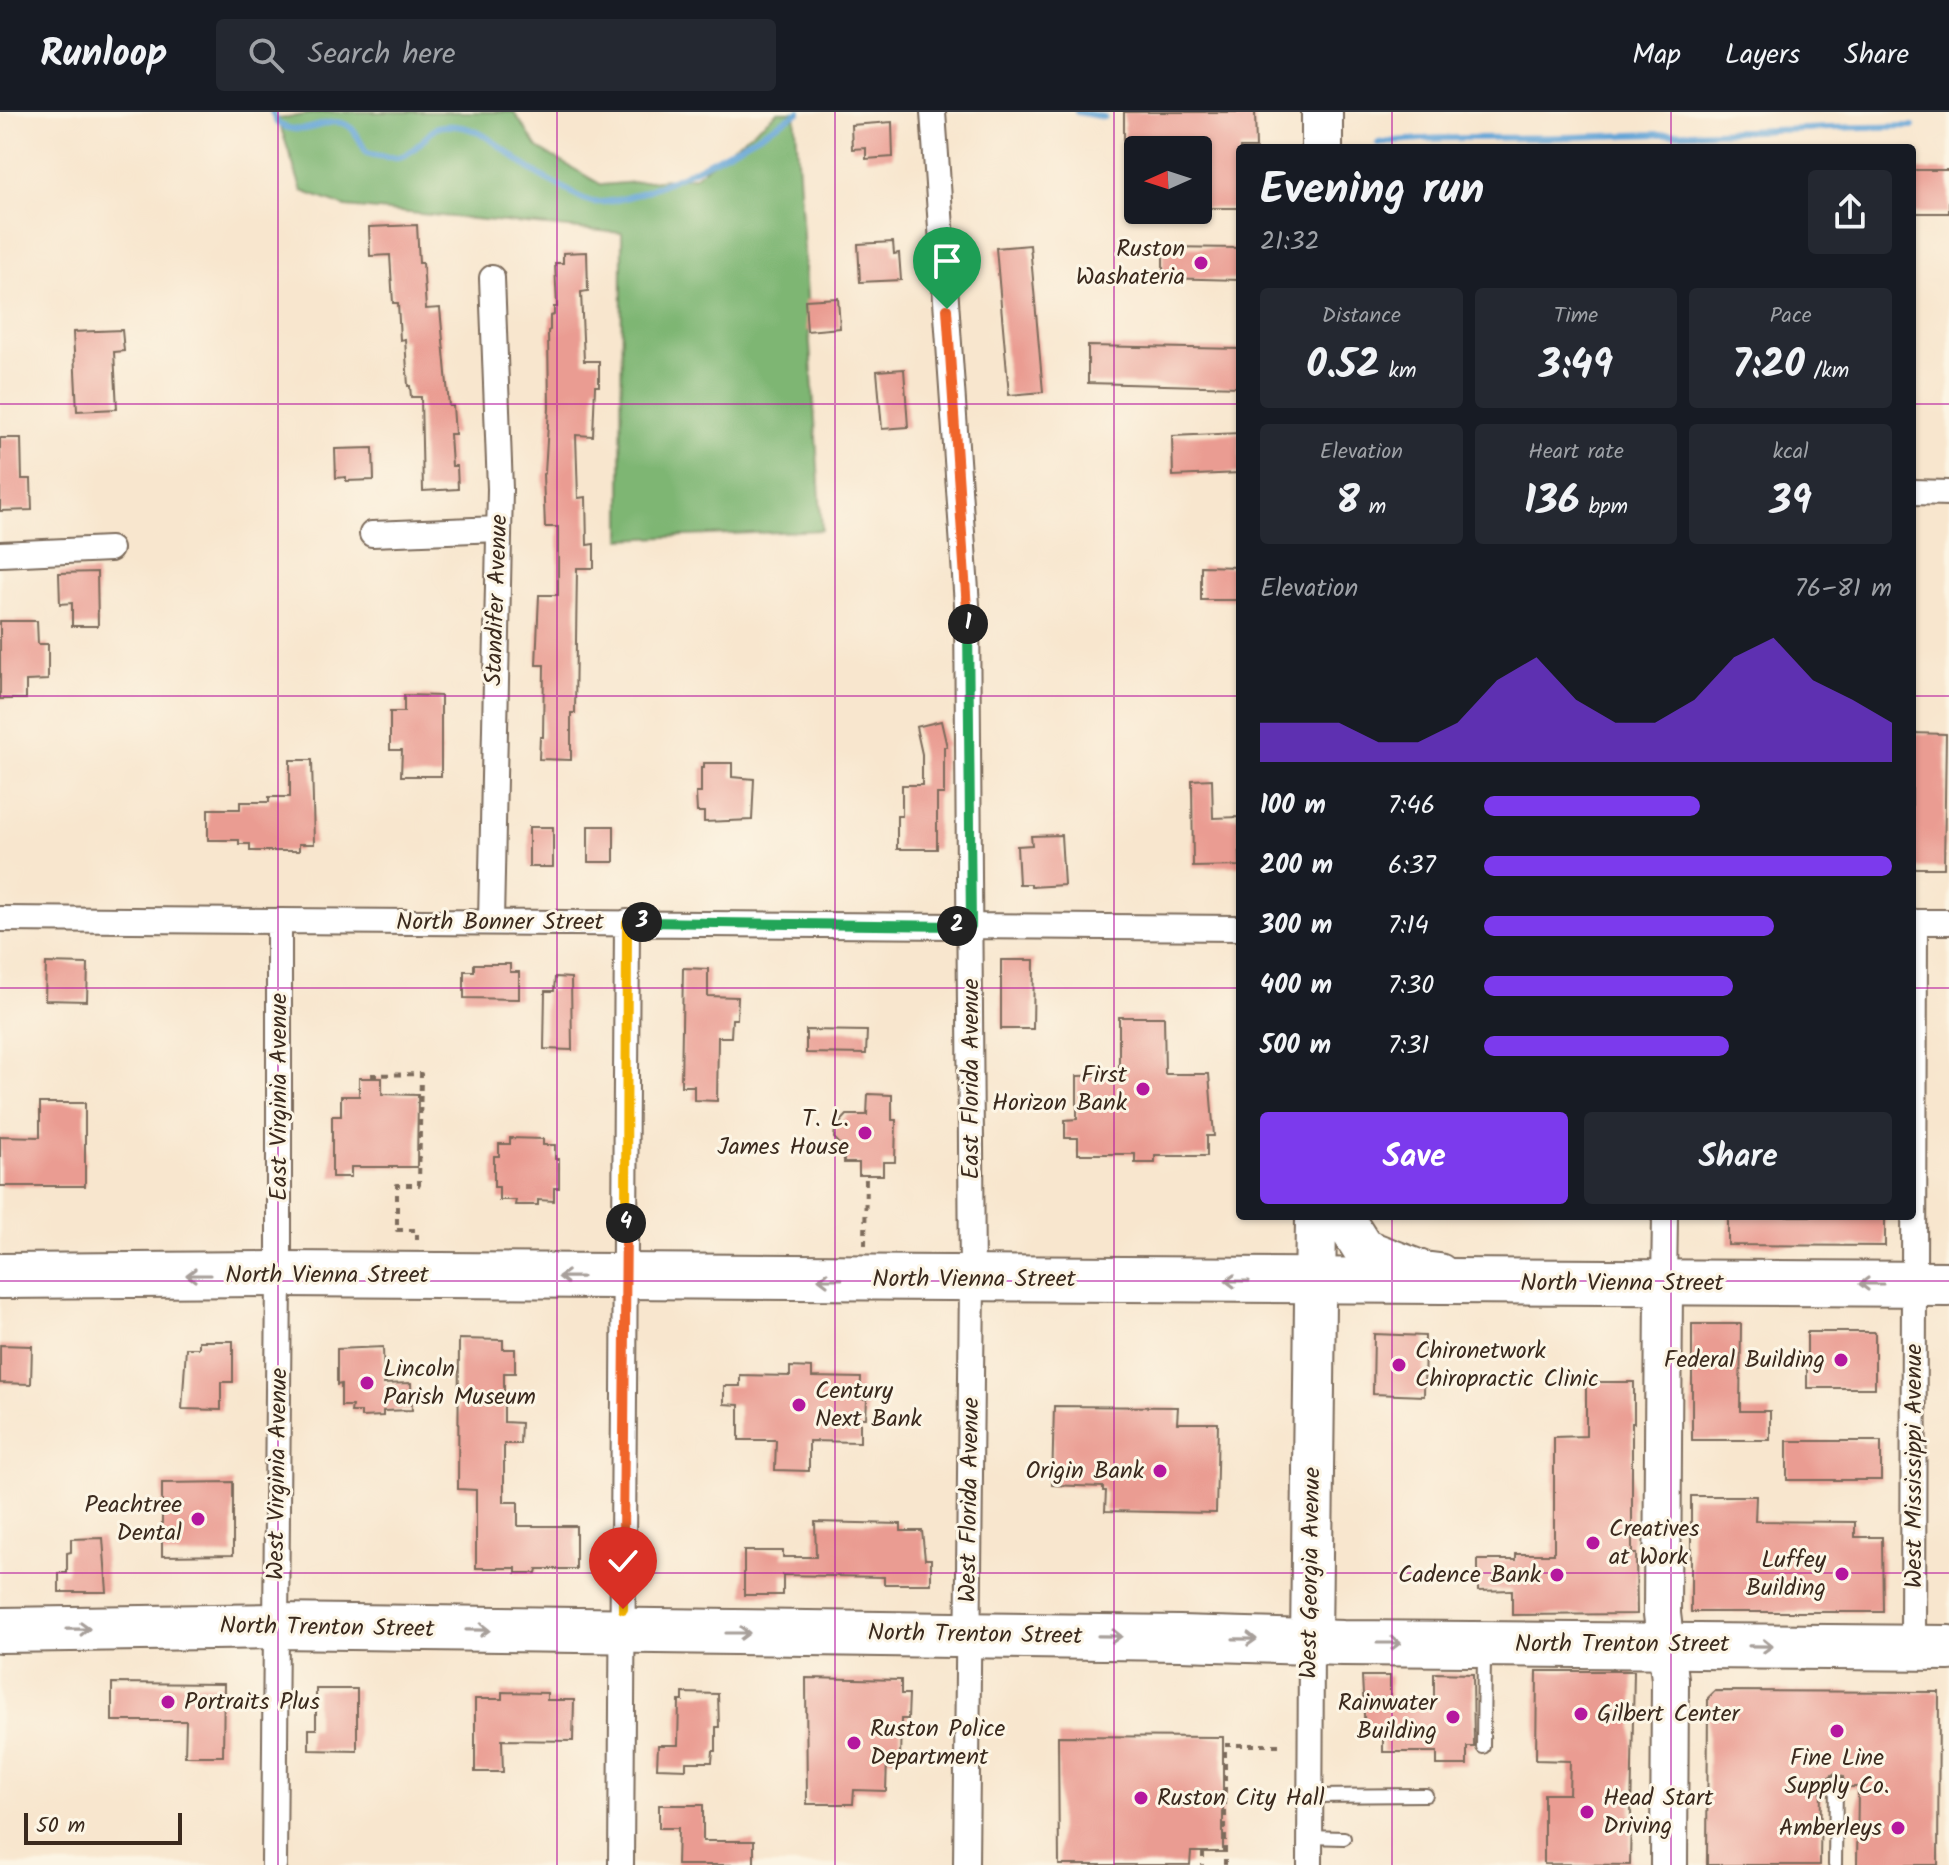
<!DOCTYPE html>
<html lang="en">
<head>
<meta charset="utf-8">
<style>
  :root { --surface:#171b24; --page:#242831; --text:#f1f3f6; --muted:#9ea1a6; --line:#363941; --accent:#7c3aed }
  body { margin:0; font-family:Kalam,sans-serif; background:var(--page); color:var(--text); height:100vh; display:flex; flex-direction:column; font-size:30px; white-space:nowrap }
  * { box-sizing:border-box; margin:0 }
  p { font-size:26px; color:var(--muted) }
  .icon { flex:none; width:44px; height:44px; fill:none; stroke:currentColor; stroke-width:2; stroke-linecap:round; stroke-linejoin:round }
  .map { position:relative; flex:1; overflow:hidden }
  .panel { position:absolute; left:1236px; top:32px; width:680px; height:1076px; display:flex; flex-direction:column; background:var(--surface); border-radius:8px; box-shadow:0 2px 6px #0004 }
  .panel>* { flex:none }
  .needle { width:52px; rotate:267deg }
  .buttons { position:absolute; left:1124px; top:24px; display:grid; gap:16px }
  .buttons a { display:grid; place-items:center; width:88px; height:88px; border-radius:8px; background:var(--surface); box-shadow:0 2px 6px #0004; font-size:40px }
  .scale { position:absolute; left:24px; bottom:20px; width:158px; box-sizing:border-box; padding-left:8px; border:4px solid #3b2a1e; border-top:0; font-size:22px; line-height:28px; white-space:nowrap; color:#3b2a1e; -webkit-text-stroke:6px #fcf5e5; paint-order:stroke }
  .pin { position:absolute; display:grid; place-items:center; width:68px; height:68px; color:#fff; margin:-82px -34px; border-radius:50% 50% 50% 0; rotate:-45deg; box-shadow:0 0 8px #0007 }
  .pin .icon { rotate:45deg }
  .km { position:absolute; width:40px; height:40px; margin:-20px; border-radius:50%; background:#222; color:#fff; font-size:22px; line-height:40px; text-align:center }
  .round { display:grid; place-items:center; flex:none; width:84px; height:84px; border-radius:8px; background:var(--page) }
  .overview { display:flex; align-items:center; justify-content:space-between; height:136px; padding:0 24px }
  h1 { font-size:44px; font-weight:800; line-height:60px }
  .figures { display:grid; grid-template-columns:repeat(3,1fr); gap:12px; height:136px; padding:8px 24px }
  .figures div { display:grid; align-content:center; border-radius:8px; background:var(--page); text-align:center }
  .figures b { font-size:40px; font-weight:800 }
  .figures small { font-size:22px; font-weight:400 }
  .figures p { font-size:22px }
  .chart { height:224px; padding:16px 24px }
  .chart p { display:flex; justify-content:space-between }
  .chart svg { width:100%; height:144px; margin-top:8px; fill:var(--accent); opacity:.7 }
  .cta { display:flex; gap:16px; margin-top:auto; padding:16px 24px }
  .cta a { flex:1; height:92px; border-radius:8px; background:var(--accent); color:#fff; font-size:32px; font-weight:800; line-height:92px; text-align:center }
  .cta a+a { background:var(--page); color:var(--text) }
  ul { padding:0 24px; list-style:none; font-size:26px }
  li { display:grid; grid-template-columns:128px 96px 1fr; align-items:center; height:60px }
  li i { height:20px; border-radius:10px; background:var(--accent) }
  header { display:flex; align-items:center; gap:48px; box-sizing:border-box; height:112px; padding:0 40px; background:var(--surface); border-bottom:2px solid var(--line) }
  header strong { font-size:38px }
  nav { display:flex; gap:44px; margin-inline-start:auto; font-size:28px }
  .search { width:560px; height:72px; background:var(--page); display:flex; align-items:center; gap:20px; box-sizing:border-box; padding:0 28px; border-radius:8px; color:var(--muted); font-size:30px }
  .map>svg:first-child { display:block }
  .forest { fill:#7eb673; stroke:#5c7048; stroke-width:2 }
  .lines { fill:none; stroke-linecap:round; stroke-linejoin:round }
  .stream { stroke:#64a5d7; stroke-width:6 }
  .building { fill:#ea9c92 }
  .lane-casing { stroke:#7d6c5c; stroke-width:16 }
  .street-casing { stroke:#7d6c5c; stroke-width:28 }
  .secondary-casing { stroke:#7d6c5c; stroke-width:40 }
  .primary-casing { stroke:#7d6c5c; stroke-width:44 }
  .highway-casing { stroke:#7d6c5c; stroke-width:48 }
  .path { stroke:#7d6c5c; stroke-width:4; stroke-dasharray:6 6; stroke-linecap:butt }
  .lane { stroke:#fff; stroke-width:12 }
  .street { stroke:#fff; stroke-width:24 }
  .secondary { stroke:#fff; stroke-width:36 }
  .primary { stroke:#fff; stroke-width:40 }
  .highway { stroke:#fff; stroke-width:44 }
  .oneway { stroke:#a79f9a }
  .split-1-casing { stroke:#fff; stroke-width:16 }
  .split-2-casing { stroke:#fff; stroke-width:16 }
  .split-3-casing { stroke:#fff; stroke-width:16 }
  .split-4-casing { stroke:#fff; stroke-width:16 }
  .split-5-casing { stroke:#fff; stroke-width:16 }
  .split-6-casing { stroke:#fff; stroke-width:16 }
  .split-1 { stroke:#f0652b; stroke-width:10 }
  .split-2 { stroke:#22a559; stroke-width:10 }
  .split-3 { stroke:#22a559; stroke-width:10 }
  .split-4 { stroke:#f5b400; stroke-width:10 }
  .split-5 { stroke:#f0652b; stroke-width:10 }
  .split-6 { stroke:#f5b400; stroke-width:10 }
  .grid { fill:none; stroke:#b5179e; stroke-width:2; stroke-opacity:0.55 }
  .poi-dot { fill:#b5179e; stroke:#fcf5e5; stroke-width:3 }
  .labels { text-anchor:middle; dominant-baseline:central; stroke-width:6; stroke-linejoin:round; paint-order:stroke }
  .poi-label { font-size:24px; fill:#3b2a1e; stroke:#fcf5e5; text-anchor:end }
  .street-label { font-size:24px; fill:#3b2a1e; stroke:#fcf5e5 }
</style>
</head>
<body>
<header>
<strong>Runloop</strong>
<div class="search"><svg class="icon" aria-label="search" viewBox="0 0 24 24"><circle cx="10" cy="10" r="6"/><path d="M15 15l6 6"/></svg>Search here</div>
<nav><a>Map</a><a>Layers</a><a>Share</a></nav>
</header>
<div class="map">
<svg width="1949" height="1753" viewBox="0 0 1949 1753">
  <rect width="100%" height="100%" fill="#fcf5e5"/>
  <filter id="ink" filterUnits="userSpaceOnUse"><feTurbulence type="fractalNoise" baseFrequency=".0125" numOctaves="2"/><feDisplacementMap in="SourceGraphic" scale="16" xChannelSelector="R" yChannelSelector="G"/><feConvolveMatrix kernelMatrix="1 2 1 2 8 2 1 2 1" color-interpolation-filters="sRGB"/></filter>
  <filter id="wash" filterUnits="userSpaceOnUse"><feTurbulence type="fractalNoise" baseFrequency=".006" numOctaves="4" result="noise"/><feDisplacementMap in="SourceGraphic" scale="32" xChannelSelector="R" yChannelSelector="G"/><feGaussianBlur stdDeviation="1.8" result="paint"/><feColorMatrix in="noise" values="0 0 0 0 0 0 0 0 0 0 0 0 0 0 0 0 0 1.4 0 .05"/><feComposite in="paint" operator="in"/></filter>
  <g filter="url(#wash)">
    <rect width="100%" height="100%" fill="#f8e6ce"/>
    <path class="forest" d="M323 0H514L538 36 602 73 694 65 778 0H795L822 418 621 427 622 121 346 95 302 79 278 7Z"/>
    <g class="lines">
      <path class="stream" d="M272 0 277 11C308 30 326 0 349 14 357 20 361 32 367 41 410 53 409 39 437 15 479 7 502 39 533 59 543 66 555 71 565 77 575 82 583 88 593 90 638 96 757 24 799 0
        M1077 0 1104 5
        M1378 31C1441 23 1503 27 1566 25 1682 22 1798 16 1913 14"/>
    </g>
    <g id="blocks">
      <path class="building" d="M1124 0H1255L1256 36H1240V96H1198V38H1124Z
        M892 10 893 45 866 47V36L852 37 851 13Z
        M1912 58H1949V101H1912Z
        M417 113 419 151H423L426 197 440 196 449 294H453L455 322H450L452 354H457L458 377 423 379 421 285H411L410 274H408L405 227 400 228 398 191H393L390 143 370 144 369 115Z
        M893 130 894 142 899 141 901 168 860 170 858 132Z
        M1030 133 1043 280 1009 283 996 136Z
        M1163 135 1240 136V168L1163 166Z
        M587 140 588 179 581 180 584 249H599V274H595L593 324 576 323 578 386 586 385 587 433 594 432V456H577L575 601H571V648L539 647 540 625H543L544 553H536L539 483H558V415H545L543 362 545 361 549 296 548 219 550 218V204L554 203V195H557L555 151H563V141Z
        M838 186 840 216 807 219 805 188Z
        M122 218 124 239 114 240 117 297 77 299 73 220Z
        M1088 234 1240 237V275L1088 271Z
        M904 257 908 315 882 317 877 259Z
        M1240 321V361L1173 364 1172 324Z
        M0 326H21L22 367H31L32 398 0 399Z
        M373 336 374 368 346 369V365L336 366 335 337Z
        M1201 454 1240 455V488H1201Z
        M97 460 98 514H72V491L60 492 59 461Z
        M0 509H37L38 532H48V568L26 569V587H0Z
        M404 583 441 584V664H401L402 638H390V600H404Z
        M941 609 947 635H944V682H937V737H897V704H902V673H922V642L916 615Z
        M1912 621 1946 622 1944 756H1912Z
        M290 648H312L314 732H299V739H250V732H239V728H208V697H240V690H269V685H290Z
        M704 651H732V665L754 667 752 708 704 710V700H697L696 681H701V656H704Z
        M1212 667 1213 706 1239 705 1240 754 1193 755 1192 668Z
        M588 714H614V750H588Z
        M529 715H553V755H529Z
        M1061 723 1064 773 1031 775V772H1019L1017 734 1032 733 1031 724Z
        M1001 848H1034L1033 917H1001Z
        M46 851 88 852 87 889 45 888Z
        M474 852H510V860H519V887L464 886V859H474Z
        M683 856 708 857V884L738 885 737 907H732L731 925H718L717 989 694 988V974H681Z
        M555 865 571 866 572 938 544 937 545 879H554Z
        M1119 905H1164L1165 962H1209L1214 1024H1207V1044H1155V1051H1135V1042H1078V1026H1065V1008L1077 1007V964L1119 963Z
        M806 918 867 919 866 942 806 941Z
        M359 966H382V982L418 983 417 1055H351V1065H332V1004H341V984H359Z
        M868 982 892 983V1008H896L895 1050H883V1063H859V1051H844V1036L834 1026 835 1016 847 1003H867Z
        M40 991H85V1074H0V1024L40 1025Z
        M510 1026 543 1027V1033H555V1047H559V1076H554V1089L538 1088V1093H515L516 1088H499V1075H494V1044H499V1032H510Z
        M1728 1104H1885V1134L1728 1133Z
        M1692 1212H1741L1740 1299H1770V1328H1692Z
        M1807 1220H1875V1276H1807Z
        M1374 1222 1425 1224 1424 1284 1373 1282Z
        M459 1227 503 1228V1237H515V1261H504V1310L521 1311 520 1332H504V1390H518V1414H576V1457H537L536 1461H516V1456H476V1378L458 1377Z
        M199 1229H233V1270H221V1298L182 1297 186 1236H199Z
        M0 1233 32 1234 31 1272 0 1271Z
        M383 1235 384 1272 411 1271 412 1298 383 1299V1304L361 1305V1300H351L352 1294H341V1272L337 1273V1237Z
        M790 1255 812 1256V1265L861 1266 860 1287H867L866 1306H860V1330L809 1329V1359L775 1358 776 1328H739V1293L724 1292V1274H740V1263L790 1264Z
        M1586 1270H1634V1311H1632V1442H1636L1637 1502 1512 1503V1478L1478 1479V1448H1516V1442H1554V1325L1586 1324Z
        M1054 1294 1178 1295 1177 1311H1218L1216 1401 1105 1399 1106 1379H1103V1375L1052 1373Z
        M1787 1329H1881V1368H1787Z
        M233 1370V1443L162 1444V1371Z
        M1691 1384H1756L1755 1409 1855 1410V1425H1882L1883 1500H1691Z
        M815 1410 901 1412V1419H922L925 1447H931V1472H884V1465L783 1463V1483H744V1439H783V1445H816Z
        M103 1426 107 1480H59V1461H67V1441L71 1440V1427Z
        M1537 1559H1634L1630 1753 1544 1752V1682H1569L1570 1649 1536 1648Z
        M1434 1561 1473 1562 1474 1635H1467V1653H1437V1640H1383V1621H1365L1362 1564H1390V1593H1434Z
        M806 1566 901 1568V1582H909L908 1607H901L900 1648 887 1647 886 1679 854 1678 853 1692H807Z
        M112 1571 224 1572 223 1644H185L186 1609H112Z
        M316 1577H357V1639L309 1638V1617H316Z
        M1715 1579 1939 1580 1938 1753H1857L1858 1675H1845L1843 1665 1835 1661 1829 1665 1827 1675H1821L1820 1753H1707L1708 1586Z
        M502 1580 547 1581V1588H574L573 1629 502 1628 503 1660H475V1587H502Z
        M683 1581 718 1582 719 1615H716V1639H713L712 1650H686V1657L657 1656 658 1633H678L679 1589H683Z
        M1058 1624 1223 1625V1740H1191L1190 1753H1059Z
        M659 1693H703V1729H754V1753H677L678 1716H659Z"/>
    </g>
  </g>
  <g filter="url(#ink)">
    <use href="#blocks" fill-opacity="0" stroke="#7d6c5c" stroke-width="2"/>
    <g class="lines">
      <defs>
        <path id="lane" d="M1483 1635 1484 1539
          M1309 1684 1426 1683
          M1309 1725 1344 1726
          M1835 1753 1836 1670"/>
        <path id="street" d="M933 0 967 493 972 1168 966 1753
          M1912 380 1949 381
          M372 422 499 417
          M0 442 110 437
          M0 807 1240 816
          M491 809 500 377 492 166
          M1912 810H1949
          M1664 1171 1665 1104
          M1913 1535 1915 810
          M274 1753 279 1162V809
          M621 1753 627 810
          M1310 1753 1311 1529"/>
        <path id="secondary" d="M1664 1171 1662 1502 1670 1567 1669 1753"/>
        <path id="primary" d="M1322 36V0
          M1342 1104 1363 1137 1423 1160 1439 1162
          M1311 1529 1316 1104"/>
        <path id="highway" d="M0 1164 279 1162 1949 1172
          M0 1518 276 1514 1180 1526 1343 1531 1949 1536"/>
      </defs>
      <use href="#lane" class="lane-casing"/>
      <use href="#street" class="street-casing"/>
      <use href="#secondary" class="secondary-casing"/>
      <use href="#primary" class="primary-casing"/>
      <use href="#highway" class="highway-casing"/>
      <path class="path" d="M371 963 421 962 419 1073H397V1118H417V1131
        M865 1133 866 1063
        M1225 1633H1279
        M1203 1740V1753
        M1225 1753V1633"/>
      <use href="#lane" class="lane"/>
      <use href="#street" class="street"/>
      <use href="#secondary" class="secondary"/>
      <use href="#primary" class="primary"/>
      <use href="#highway" class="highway"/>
    </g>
    <defs><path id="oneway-shaft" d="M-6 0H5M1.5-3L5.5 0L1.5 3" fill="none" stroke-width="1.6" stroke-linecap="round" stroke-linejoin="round" transform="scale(2)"/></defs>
    <g class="oneway">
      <use href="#oneway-shaft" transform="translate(198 1163) rotate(180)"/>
      <use href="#oneway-shaft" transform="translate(570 1165) rotate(-179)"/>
      <use href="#oneway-shaft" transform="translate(830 1167) rotate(-180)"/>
      <use href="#oneway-shaft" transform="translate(1237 1169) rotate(-180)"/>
      <use href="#oneway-shaft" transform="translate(1871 1172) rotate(180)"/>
      <use href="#oneway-shaft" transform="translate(78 1517) rotate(-1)"/>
      <use href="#oneway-shaft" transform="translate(478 1518) rotate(1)"/>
      <use href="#oneway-shaft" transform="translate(738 1521)"/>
      <use href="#oneway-shaft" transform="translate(1110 1524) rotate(1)"/>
      <use href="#oneway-shaft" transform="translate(1245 1527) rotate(1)"/>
      <use href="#oneway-shaft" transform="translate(1389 1531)"/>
      <use href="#oneway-shaft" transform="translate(1761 1534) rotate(1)"/>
    </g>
  </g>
  <g class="lines" filter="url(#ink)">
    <defs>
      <path id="split-1" d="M947 197 968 512"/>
      <path id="split-2" d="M957 814H971L968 512"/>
      <path id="split-3" d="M642 810 957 814"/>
      <path id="split-4" d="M626 1111 627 810H642"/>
      <path id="split-5" d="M623 1426 626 1111"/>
      <path id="split-6" d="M623 1497V1426"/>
    </defs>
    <use href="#split-1" class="split-1-casing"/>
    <use href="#split-2" class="split-2-casing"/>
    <use href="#split-3" class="split-3-casing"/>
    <use href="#split-4" class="split-4-casing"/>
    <use href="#split-5" class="split-5-casing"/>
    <use href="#split-6" class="split-6-casing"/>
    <use href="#split-1" class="split-1"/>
    <use href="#split-2" class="split-2"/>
    <use href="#split-3" class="split-3"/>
    <use href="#split-4" class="split-4"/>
    <use href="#split-5" class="split-5"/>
    <use href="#split-6" class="split-6"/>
  </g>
  <path class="grid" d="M278 0V1753M557 0V1753M835 0V1753M1114 0V1753M1392 0V36M1671 0V36M0 292H1240M1912 292H1949M0 584H1240M1912 584H1949M0 876H1240M1912 876H1949M1392 1104V1753M1671 1104V1753M0 1169H1949M0 1461H1949"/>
  <g class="poi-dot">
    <circle cx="1201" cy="151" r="8"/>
    <circle cx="1143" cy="977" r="8"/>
    <circle cx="865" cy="1021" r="8"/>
    <circle cx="1841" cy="1248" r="8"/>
    <circle cx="1399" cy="1253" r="8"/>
    <circle cx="367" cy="1271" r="8"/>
    <circle cx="799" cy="1293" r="8"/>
    <circle cx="1160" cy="1359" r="8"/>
    <circle cx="198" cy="1407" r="8"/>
    <circle cx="1593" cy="1431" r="8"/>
    <circle cx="1842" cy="1462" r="8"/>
    <circle cx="1557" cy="1463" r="8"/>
    <circle cx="168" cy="1590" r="8"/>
    <circle cx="1581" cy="1602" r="8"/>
    <circle cx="1453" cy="1605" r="8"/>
    <circle cx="1837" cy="1619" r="8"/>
    <circle cx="854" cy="1631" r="8"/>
    <circle cx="1141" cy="1686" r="8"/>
    <circle cx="1587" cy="1700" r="8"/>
    <circle cx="1898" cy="1716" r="8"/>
  </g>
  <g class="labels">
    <g class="poi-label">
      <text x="1185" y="137">Ruston<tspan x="1185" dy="28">Washateria</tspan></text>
      <text x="1127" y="963">First<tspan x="1127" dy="28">Horizon Bank</tspan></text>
      <text x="849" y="1007">T. L.<tspan x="849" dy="28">James House</tspan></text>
      <text x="1415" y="1239" text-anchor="start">Chironetwork<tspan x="1415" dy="28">Chiropractic Clinic</tspan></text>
      <text x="1825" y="1248">Federal Building</text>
      <text x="383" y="1257" text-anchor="start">Lincoln<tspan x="383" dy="28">Parish Museum</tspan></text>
      <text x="815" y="1279" text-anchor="start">Century<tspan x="815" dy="28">Next Bank</tspan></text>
      <text x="1144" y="1359">Origin Bank</text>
      <text x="182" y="1393">Peachtree<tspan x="182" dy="28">Dental</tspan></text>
      <text x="1609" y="1417" text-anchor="start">Creatives<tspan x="1609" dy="28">at Work</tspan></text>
      <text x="1826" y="1448">Luffey<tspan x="1826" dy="28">Building</tspan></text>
      <text x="1541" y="1463">Cadence Bank</text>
      <text x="184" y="1590" text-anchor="start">Portraits Plus</text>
      <text x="1437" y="1591">Rainwater<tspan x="1437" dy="28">Building</tspan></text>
      <text x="1597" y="1602" text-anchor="start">Gilbert Center</text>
      <text x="870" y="1617" text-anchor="start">Ruston Police<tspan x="870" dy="28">Department</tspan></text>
      <text x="1837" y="1646" text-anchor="middle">Fine Line<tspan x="1837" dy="28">Supply Co.</tspan></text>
      <text x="1157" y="1686" text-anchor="start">Ruston City Hall</text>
      <text x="1603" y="1686" text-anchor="start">Head Start<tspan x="1603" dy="28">Driving</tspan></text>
      <text x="1882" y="1716">Amberleys</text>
    </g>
    <g class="street-label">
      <text transform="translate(497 488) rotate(-88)">Standifer Avenue</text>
      <text x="500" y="810">North Bonner Street</text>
      <text transform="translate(971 967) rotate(-90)">East Florida Avenue</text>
      <text transform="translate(279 985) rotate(-90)">East Virginia Avenue</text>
      <text x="327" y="1163">North Vienna Street</text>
      <text x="974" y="1167">North Vienna Street</text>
      <text x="1622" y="1171">North Vienna Street</text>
      <text transform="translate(1914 1354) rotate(-90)">West Mississippi Avenue</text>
      <text transform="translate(278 1362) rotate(-89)">West Virginia Avenue</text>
      <text transform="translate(970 1388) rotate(-89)">West Florida Avenue</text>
      <text transform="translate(1311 1461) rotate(-89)">West Georgia Avenue</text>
      <text transform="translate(327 1516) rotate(1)">North Trenton Street</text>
      <text transform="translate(975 1523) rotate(1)">North Trenton Street</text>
      <text x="1622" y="1532">North Trenton Street</text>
    </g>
  </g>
</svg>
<div class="buttons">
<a><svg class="needle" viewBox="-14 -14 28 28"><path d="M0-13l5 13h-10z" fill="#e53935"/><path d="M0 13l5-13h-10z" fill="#9ea1a6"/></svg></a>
</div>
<div class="scale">50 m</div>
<div class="pin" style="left:947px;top:197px;background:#1e9e55"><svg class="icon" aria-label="arrive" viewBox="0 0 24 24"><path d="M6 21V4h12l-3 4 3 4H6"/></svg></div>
<div class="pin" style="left:623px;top:1497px;background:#d93025"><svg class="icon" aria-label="check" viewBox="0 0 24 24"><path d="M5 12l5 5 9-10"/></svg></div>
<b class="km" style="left:968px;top:512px">1</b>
<b class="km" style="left:957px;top:814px">2</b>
<b class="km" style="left:642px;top:810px">3</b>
<b class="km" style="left:626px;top:1111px">4</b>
<section class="panel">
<div class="overview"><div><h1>Evening run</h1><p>21:32</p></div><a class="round"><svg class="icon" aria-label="share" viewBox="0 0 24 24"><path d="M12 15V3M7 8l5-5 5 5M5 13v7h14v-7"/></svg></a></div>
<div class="figures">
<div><p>Distance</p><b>0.52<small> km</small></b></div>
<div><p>Time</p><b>3:49</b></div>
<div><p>Pace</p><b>7:20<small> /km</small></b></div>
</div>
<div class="figures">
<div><p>Elevation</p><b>8<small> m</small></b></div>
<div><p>Heart rate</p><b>136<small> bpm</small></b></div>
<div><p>kcal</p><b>39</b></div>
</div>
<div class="chart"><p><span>Elevation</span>76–81 m</p>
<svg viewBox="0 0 160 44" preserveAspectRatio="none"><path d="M0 44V32L10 32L20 32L30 38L40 38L50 32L60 19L70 12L80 25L90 32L100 32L110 25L120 12L130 6L140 19L150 25L160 32V44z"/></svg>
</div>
<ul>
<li><b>100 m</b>7:46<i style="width:53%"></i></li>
<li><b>200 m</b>6:37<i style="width:100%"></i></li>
<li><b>300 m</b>7:14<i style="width:71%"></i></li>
<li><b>400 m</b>7:30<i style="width:61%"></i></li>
<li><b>500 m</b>7:31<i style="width:60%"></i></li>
</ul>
<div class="cta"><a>Save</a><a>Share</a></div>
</section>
</div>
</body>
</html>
